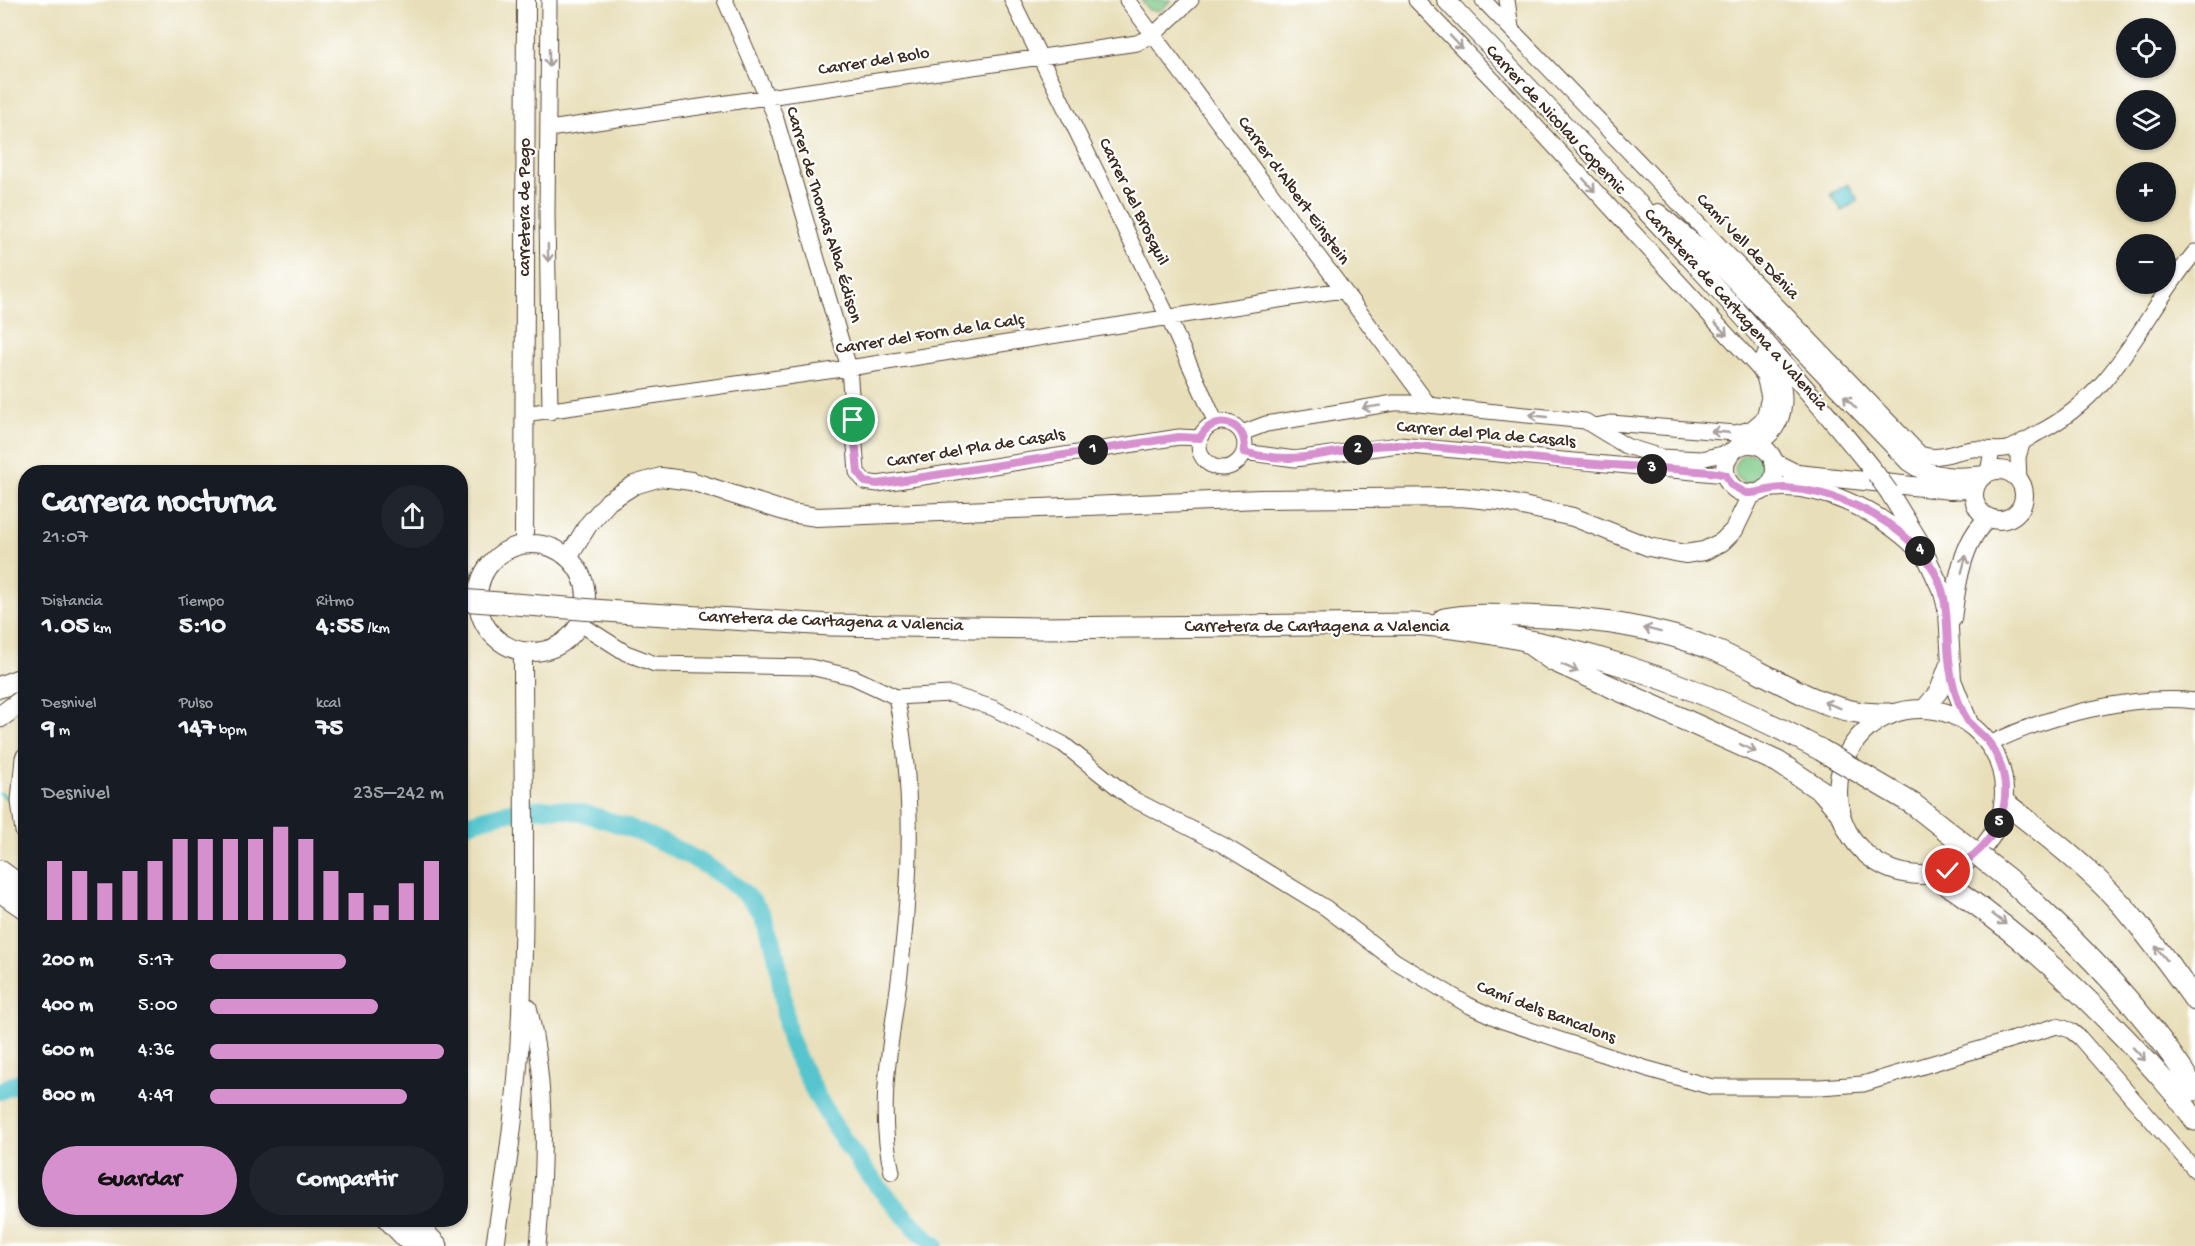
<!DOCTYPE html>
<html lang="es">
<head>
<meta charset="utf-8">
<style>
  :root { --surface:#171b24; --page:#20242c; --text:#f1f3f6; --muted:#9ea1a6; --accent:#d690ce }
  body { margin:0; font-family:"Gochi Hand",sans-serif; background:var(--page); color:var(--text); height:100vh; display:flex; flex-direction:column; font-size:22px; white-space:nowrap }
  * { box-sizing:border-box; margin:0 }
  p { font-size:20px; color:var(--muted) }
  .icon { flex:none; width:33px; height:33px; fill:none; stroke:currentColor; stroke-width:2; stroke-linecap:round; stroke-linejoin:round }
  .map { position:relative; flex:1; overflow:hidden }
  .drawer { position:absolute; left:18px; top:465px; width:450px; height:762px; display:flex; flex-direction:column; background:var(--surface); border-radius:24px; box-shadow:0 2px 4px #0004 }
  .drawer>* { flex:none }
  .tools { position:absolute; left:2116px; top:18px; display:grid; gap:12px }
  .tools a { display:grid; place-items:center; width:60px; height:60px; border-radius:50%; background:var(--surface); box-shadow:0 2px 4px #0004; font-size:30px }
  .pin { position:absolute; display:grid; place-items:center; width:51px; height:51px; color:#fff; margin:-26px; border:3px solid #fff; border-radius:50%; box-shadow:0 2px 6px #0007 }
  .km { position:absolute; width:30px; height:30px; margin:-15px; border-radius:50%; background:#222; color:#fff; font-size:16px; line-height:30px; text-align:center }
  .round { display:grid; place-items:center; flex:none; width:63px; height:63px; border-radius:32px; background:var(--page) }
  .headline { display:flex; align-items:center; justify-content:space-between; height:102px; padding:0 24px }
  h1 { font-size:33px; font-weight:700; line-height:45px }
  .metrics { display:grid; grid-template-columns:repeat(3,1fr); gap:9px; height:102px; padding:6px 24px }
  .metrics div { display:grid; align-content:center }
  .metrics b { font-size:26px; font-weight:700 }
  .metrics small { font-size:16px; font-weight:400 }
  .metrics p { font-size:16px }
  .chart { height:168px; padding:12px 24px }
  .chart p { display:flex; justify-content:space-between }
  .chart svg { width:100%; height:108px; margin-top:6px; stroke:var(--accent); stroke-width:6 }
  .primary-button { display:flex; gap:12px; margin-top:auto; padding:12px 24px }
  .primary-button a { flex:1; height:69px; border-radius:36px; background:var(--accent); color:#111; font-size:24px; font-weight:700; line-height:69px; text-align:center }
  .primary-button a+a { background:var(--page); color:var(--text) }
  ul { padding:0 24px; list-style:none; font-size:20px }
  li { display:grid; grid-template-columns:96px 72px 1fr; align-items:center; height:45px }
  li i { height:15px; border-radius:8px; background:var(--accent) }
  .map>svg:first-child { display:block }
  .green { fill:#7ec987; stroke:#5c7a52; stroke-width:1.5 }
  .water { fill:#57c5cd; stroke:#497876; stroke-width:1.5 }
  .lines { fill:none; stroke-linecap:round; stroke-linejoin:round }
  .stream { stroke:#57c5cd; stroke-width:3 }
  .river { stroke:#57c5cd; stroke-width:18 }
  .minor-casing { stroke:#554535; stroke-width:17 }
  .major-casing { stroke:#554535; stroke-width:20 }
  .highway-casing { stroke:#554535; stroke-width:23 }
  .minor { stroke:#fff; stroke-width:15 }
  .major { stroke:#fff; stroke-width:18 }
  .highway { stroke:#fff; stroke-width:21 }
  .major-bridge-casing { stroke:#554535; stroke-width:20; stroke-linecap:butt }
  .highway-bridge-casing { stroke:#554535; stroke-width:23; stroke-linecap:butt }
  .major-bridge { stroke:#fff; stroke-width:18 }
  .highway-bridge { stroke:#fff; stroke-width:21 }
  .oneway { stroke:#a79f9a }
  .route-casing { stroke:#fff; stroke-width:12 }
  .route { stroke:#d690ce; stroke-width:8 }
  .labels { text-anchor:middle; dominant-baseline:central; stroke-width:4.5; stroke-linejoin:round; paint-order:stroke }
  .street-label { font-size:18px; fill:#3b2a1e; stroke:#fff }
</style>
</head>
<body>
<div class="map">
<svg width="2195" height="1246" viewBox="0 0 2195 1246">
  <rect width="100%" height="100%" fill="#fff"/>
  <filter id="ink" filterUnits="userSpaceOnUse"><feTurbulence type="fractalNoise" baseFrequency=".0167" numOctaves="2"/><feDisplacementMap in="SourceGraphic" scale="12" xChannelSelector="R" yChannelSelector="G"/><feConvolveMatrix kernelMatrix="1 2 1 2 8 2 1 2 1" color-interpolation-filters="sRGB"/></filter>
  <filter id="wash" filterUnits="userSpaceOnUse"><feTurbulence type="fractalNoise" baseFrequency=".008" numOctaves="4" result="noise"/><feDisplacementMap in="SourceGraphic" scale="24" xChannelSelector="R" yChannelSelector="G"/><feGaussianBlur stdDeviation="1.35" result="paint"/><feColorMatrix in="noise" values="0 0 0 0 0 0 0 0 0 0 0 0 0 0 0 0 0 1.4 0 .05"/><feComposite in="paint" operator="in"/></filter>
  <g filter="url(#wash)">
    <rect width="100%" height="100%" fill="#e8dfba"/>
    <path class="green" d="M1141 0H1172L1159 11 1149 10Z
      M1735 469a15 15 0 1 1 30 0a15 15 0 1 1-30 0Z"/>
    <path class="water" d="M1848 184 1858 200 1842 211 1831 194Z"/>
    <g class="lines">
      <path class="stream" d="M0 793 13 802"/>
      <path class="river" d="M460 826C492 815 525 806 558 809 610 813 738 869 763 916 782 953 780 1000 790 1040 793 1051 800 1062 805 1073 836 1137 882 1198 935 1246
        M0 1091 26 1079"/>
    </g>
  </g>
  <g filter="url(#ink)">
    <g class="lines">
      <defs>
        <path id="minor" d="M549 0 547 214 550 412
          M725 0 775 116 849 368 857 472 865 482 878 484 1179 437 1200 438
          M1012 0 1168 317 1216 423
          M1127 0 1429 405
          M1416 0 1510 98 1757 367 1764 376 1769 397 1764 418 1751 429 1735 433 1611 423 1595 426
          M1483 0 1920 454C1941 461 1953 451 1973 449 1985 448 1998 452 2010 448 2019 445 2029 438 2038 433 2119 392 2141 317 2195 252
          M1507 0 1511 28
          M549 129 1137 43 1153 35 1191 0
          M524 414 849 368 1342 290
          M1199 445a23 23 0 1 1 46 0a23 23 0 1 1-46 0Z
          M1242 433 1266 424 1394 403H1409L1585 421 1626 446 1661 457 1701 459 1731 452
          M1244 452 1295 459 1399 445 1726 475
          M1988 473 1992 450
          M2019 480 2018 457 2023 441
          M460 604 463 575
          M579 623 626 653 655 664 810 667 853 677 896 697 950 694 993 708 1063 744 1131 798 1223 845 1326 908 1395 961 1468 1005 1503 1021 1648 1069 1712 1087H1820L1863 1084 2057 1026 2070 1030 2080 1038 2195 1170
          M1990 744C2045 716 2133 694 2195 701
          M521 1002 529 1007C548 1086 545 1166 538 1246
          M892 1172C876 1106 892 1039 900 973 911 881 915 789 896 697"/>
        <path id="major" d="M1446 0C1592 155 1743 307 1876 474
          M1658 213 1724 269 1909 462C1932 479 1957 478 1985 475
          M1753 444C1791 429 1789 382 1766 356
          M1725 469a25 25 0 1 1 50 0a25 25 0 1 1-50 0Z
          M1773 462 1797 474 1951 490 1966 489
          M1974 495a25 25 0 1 1 50 0a25 25 0 1 1-50 0Z
          M1764 489C1817 479 1880 512 1917 548
          M1889 492 1919 541 1943 593 1948 612 1952 680 1969 723
          M524 544 526 0
          M478 598a54 54 0 1 1 108 0a54 54 0 1 1-108 0Z
          M568 558 588 525 609 501 634 485 661 477 691 481 790 513 817 517 1260 499 1461 497 1500 501 1573 517 1649 547 1685 554 1704 551 1722 542 1734 530 1752 493
          M1952 619C1956 587 1962 539 1989 518
          M1925 708 1939 691 1949 664
          M1838 792a83 83 0 1 1 166 0a83 83 0 1 1-166 0Z
          M495 1246C505 1181 515 1117 519 1052 527 918 523 784 523 651"/>
        <path id="highway" d="M633 613 831 625 1039 628 1414 624C1556 635 1695 682 1821 750
          M1444 619C1470 614 1495 615 1521 616 1589 618 1655 625 1719 652 1760 670 1813 705 1857 712 1867 714 1879 714 1889 714
          M1531 645 1552 660 1778 762 1823 792 1840 812
          M0 687 26 677
          M0 717 26 698
          M26 758 22 801 26 831
          M2005 803C2045 834 2088 867 2122 905 2149 936 2172 968 2195 1000
          M0 871 26 890
          M1933 875C2004 920 2065 976 2124 1037 2149 1064 2174 1090 2195 1120
          M2012 882C2079 944 2147 1012 2195 1090
          M0 891 26 909
          M389 1220 414 1246
          M412 1220 437 1246"/>
      </defs>
      <use href="#minor" class="minor-casing"/>
      <use href="#major" class="major-casing"/>
      <use href="#highway" class="highway-casing"/>
      <use href="#minor" class="minor"/>
      <use href="#major" class="major"/>
      <use href="#highway" class="highway"/>
      <defs>
        <path id="major-bridge" d="M1876 474 1889 492"/>
        <path id="highway-bridge" d="M460 600 633 613
          M1821 750 1913 804 2012 882"/>
      </defs>
      <use href="#major-bridge" class="major-bridge-casing"/>
      <use href="#highway-bridge" class="highway-bridge-casing"/>
      <use href="#major-bridge" class="major-bridge"/>
      <use href="#highway-bridge" class="highway-bridge"/>
    </g>
    <defs><path id="oneway-shaft" d="M-6 0H5M1.5-3L5.5 0L1.5 3" fill="none" stroke-width="1.6" stroke-linecap="round" stroke-linejoin="round" transform="scale(1.5)"/></defs>
    <g class="oneway">
      <use href="#oneway-shaft" transform="translate(1456 42) rotate(47)"/>
      <use href="#oneway-shaft" transform="translate(549 58) rotate(90)"/>
      <use href="#oneway-shaft" transform="translate(1589 185) rotate(48)"/>
      <use href="#oneway-shaft" transform="translate(548 253) rotate(89)"/>
      <use href="#oneway-shaft" transform="translate(1721 329) rotate(47)"/>
      <use href="#oneway-shaft" transform="translate(1850 402) rotate(-134)"/>
      <use href="#oneway-shaft" transform="translate(1371 407) rotate(171)"/>
      <use href="#oneway-shaft" transform="translate(1538 416) rotate(-174)"/>
      <use href="#oneway-shaft" transform="translate(1720 432) rotate(-175)"/>
      <use href="#oneway-shaft" transform="translate(1964 564) rotate(-75)"/>
      <use href="#oneway-shaft" transform="translate(1652 630) rotate(-166)"/>
      <use href="#oneway-shaft" transform="translate(1570 668) rotate(24)"/>
      <use href="#oneway-shaft" transform="translate(1832 705) rotate(-159)"/>
      <use href="#oneway-shaft" transform="translate(1748 748) rotate(26)"/>
      <use href="#oneway-shaft" transform="translate(1999 919) rotate(38)"/>
      <use href="#oneway-shaft" transform="translate(2161 953) rotate(-129)"/>
      <use href="#oneway-shaft" transform="translate(2139 1054) rotate(47)"/>
    </g>
  </g>
  <g class="lines" filter="url(#ink)">
    <defs>
      <path id="route" d="M853 420 858 472 865 482 878 484 1179 437 1200 438C1213 411 1250 422 1244 452 1306 469 1341 444 1398 445 1451 447 1505 455 1557 461 1611 466 1664 467 1717 473L1726 475 1731 485 1746 493C1759 494 1771 487 1786 488 1833 491 1883 513 1916 547 1959 591 1941 629 1952 679 1955 693 1960 709 1968 721 1974 730 1984 735 1990 744 2023 794 1999 848 1948 871"/>
    </defs>
    <use href="#route" class="route-casing"/>
    <use href="#route" class="route"/>
  </g>
  <g class="labels">
    <g class="street-label">
      <text transform="translate(874 62) rotate(-9)">Carrer del Bolo</text>
      <text transform="translate(1555 120) rotate(47)">Carrer de Nicolau Copernic</text>
      <text transform="translate(1293 191) rotate(54)">Carrer d'Albert Einstein</text>
      <text transform="translate(1133 202) rotate(64)">Carrer del Brosquil</text>
      <text transform="translate(525 207) rotate(-90)">carretera de Pego</text>
      <text transform="translate(823 215) rotate(73)">Carrer de Thomas Alba Édison</text>
      <text transform="translate(1747 247) rotate(46)">Camí Vell de Dénia</text>
      <text transform="translate(1735 310) rotate(48)">Carretera de Cartagena a Valencia</text>
      <text transform="translate(930 335) rotate(-9)">Carrer del Forn de la Calç</text>
      <text transform="translate(1486 435) rotate(5)">Carrer del Pla de Casals</text>
      <text transform="translate(976 449) rotate(-9)">Carrer del Pla de Casals</text>
      <text transform="translate(831 622) rotate(2)">Carretera de Cartagena a Valencia</text>
      <text x="1317" y="627">Carretera de Cartagena a Valencia</text>
      <text transform="translate(1546 1013) rotate(21)">Camí dels Bancalons</text>
    </g>
  </g>
</svg>
<div class="tools">
<a><svg class="icon" aria-label="locate" viewBox="0 0 24 24"><circle cx="12" cy="12" r="6"/><path d="M12 2v4M12 18v4M2 12h4M18 12h4"/></svg></a>
<a><svg class="icon" aria-label="layers" viewBox="0 0 24 24"><path d="M12 4l9 5-9 5-9-5zM3 14l9 5 9-5"/></svg></a>
<a>+</a>
<a>−</a>
</div>
<div class="pin" style="left:853px;top:420px;background:#1e9e55"><svg class="icon" aria-label="arrive" viewBox="0 0 24 24"><path d="M6 21V4h12l-3 4 3 4H6"/></svg></div>
<div class="pin" style="left:1948px;top:871px;background:#d93025"><svg class="icon" aria-label="check" viewBox="0 0 24 24"><path d="M5 12l5 5 9-10"/></svg></div>
<b class="km" style="left:1093px;top:450px">1</b>
<b class="km" style="left:1358px;top:450px">2</b>
<b class="km" style="left:1652px;top:469px">3</b>
<b class="km" style="left:1920px;top:551px">4</b>
<b class="km" style="left:1999px;top:823px">5</b>
<section class="drawer">
<div class="headline"><div><h1>Carrera nocturna</h1><p>21:07</p></div><a class="round"><svg class="icon" aria-label="share" viewBox="0 0 24 24"><path d="M12 15V3M7 8l5-5 5 5M5 13v7h14v-7"/></svg></a></div>
<div class="metrics">
<div><p>Distancia</p><b>1.05<small> km</small></b></div>
<div><p>Tiempo</p><b>5:10</b></div>
<div><p>Ritmo</p><b>4:55<small> /km</small></b></div>
</div>
<div class="metrics">
<div><p>Desnivel</p><b>9<small> m</small></b></div>
<div><p>Pulso</p><b>147<small> bpm</small></b></div>
<div><p>kcal</p><b>75</b></div>
</div>
<div class="chart"><p><span>Desnivel</span>235–242 m</p>
<svg viewBox="0 0 160 44" preserveAspectRatio="none"><path d="M5 44V20M15 44V24M25 44V29M35 44V24M45 44V20M55 44V11M65 44V11M75 44V11M85 44V11M95 44V6M105 44V11M115 44V24M125 44V33M135 44V38M145 44V29M155 44V20"/></svg>
</div>
<ul>
<li><b>200 m</b>5:17<i style="width:58%"></i></li>
<li><b>400 m</b>5:00<i style="width:72%"></i></li>
<li><b>600 m</b>4:36<i style="width:100%"></i></li>
<li><b>800 m</b>4:49<i style="width:84%"></i></li>
</ul>
<div class="primary-button"><a>Guardar</a><a>Compartir</a></div>
</section>
</div>
</body>
</html>
